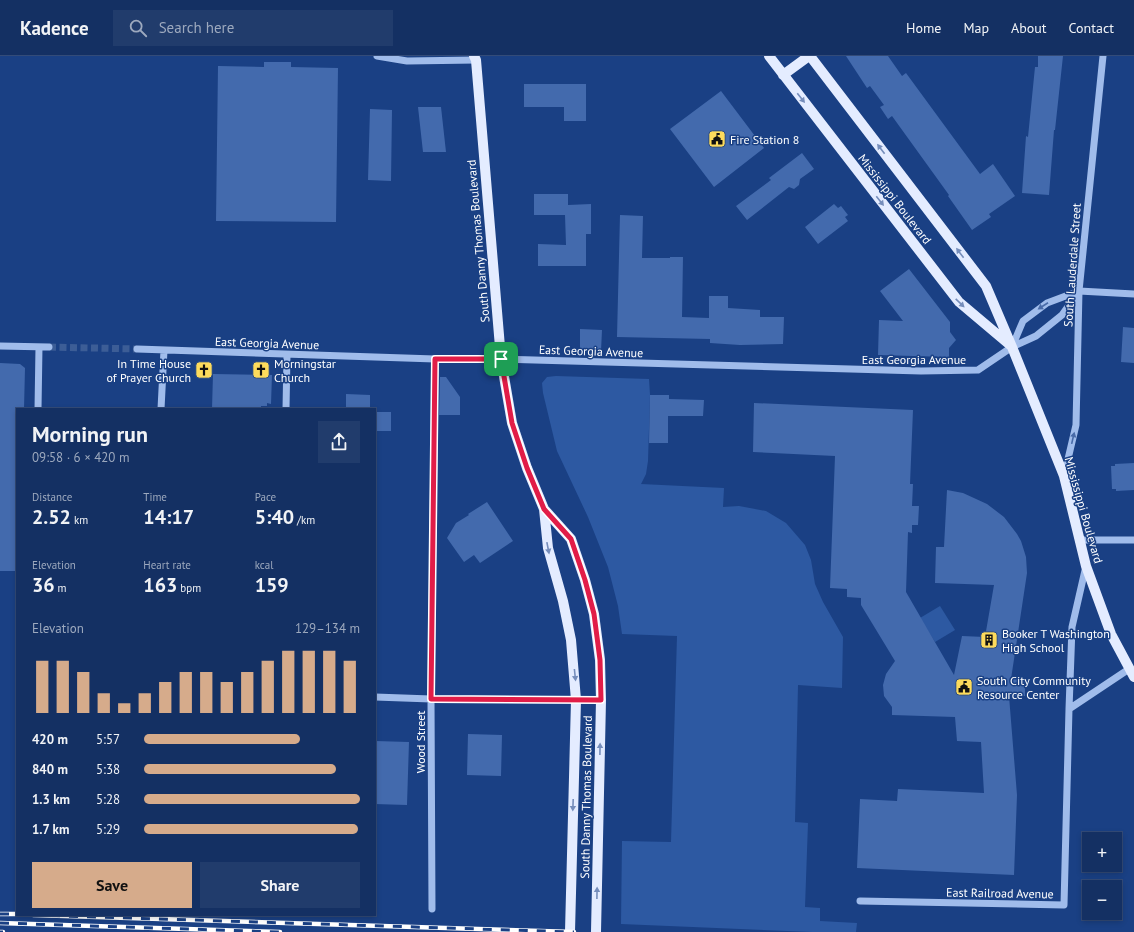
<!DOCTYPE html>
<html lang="en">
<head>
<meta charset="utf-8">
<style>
  :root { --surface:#143063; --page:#213c6c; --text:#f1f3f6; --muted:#9da9be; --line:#334b78; --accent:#d6ab8b }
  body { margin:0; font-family:"PT Sans",sans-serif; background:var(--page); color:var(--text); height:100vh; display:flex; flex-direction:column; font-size:15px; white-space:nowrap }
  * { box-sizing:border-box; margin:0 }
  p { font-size:13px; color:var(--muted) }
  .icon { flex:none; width:22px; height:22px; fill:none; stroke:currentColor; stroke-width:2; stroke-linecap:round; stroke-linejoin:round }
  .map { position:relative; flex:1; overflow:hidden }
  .side { position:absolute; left:16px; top:352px; width:360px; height:508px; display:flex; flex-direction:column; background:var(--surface); border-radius:0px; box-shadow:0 2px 6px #0003,0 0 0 1px var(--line) }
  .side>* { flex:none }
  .tools { position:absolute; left:1082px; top:776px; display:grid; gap:8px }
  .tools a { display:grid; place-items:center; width:40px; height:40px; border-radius:0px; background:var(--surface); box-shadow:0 2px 6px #0003,0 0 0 1px var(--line); font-size:20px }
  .pin { position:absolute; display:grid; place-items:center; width:34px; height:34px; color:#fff; margin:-17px; border-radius:8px; box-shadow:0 2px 6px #0006 }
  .round { display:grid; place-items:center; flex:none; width:42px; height:42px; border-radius:0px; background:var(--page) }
  .headline { display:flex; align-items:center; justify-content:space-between; height:68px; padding:0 16px }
  h1 { font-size:22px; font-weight:700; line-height:30px }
  .figures { display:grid; grid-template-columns:repeat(3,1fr); gap:6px; height:68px; padding:4px 16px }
  .figures div { display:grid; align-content:center }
  .figures b { font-size:20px; font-weight:700 }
  .figures small { font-size:11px; font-weight:400 }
  .figures p { font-size:11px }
  .chart { height:112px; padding:8px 16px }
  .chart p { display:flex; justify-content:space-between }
  .chart svg { width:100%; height:72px; margin-top:4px; stroke:var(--accent); stroke-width:6 }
  .primary-button { display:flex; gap:8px; margin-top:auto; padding:8px 16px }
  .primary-button a { flex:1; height:46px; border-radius:0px; background:var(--accent); color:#111; font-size:16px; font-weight:700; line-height:46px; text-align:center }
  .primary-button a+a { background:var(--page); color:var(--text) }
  ul { padding:0 16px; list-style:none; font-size:13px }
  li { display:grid; grid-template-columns:64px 48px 1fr; align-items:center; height:30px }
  li i { height:10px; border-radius:5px; background:var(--accent) }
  header { display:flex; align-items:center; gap:24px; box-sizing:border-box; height:56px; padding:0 20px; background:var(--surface); border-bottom:1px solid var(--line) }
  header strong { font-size:19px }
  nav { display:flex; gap:22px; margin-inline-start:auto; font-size:14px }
  .search { width:280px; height:36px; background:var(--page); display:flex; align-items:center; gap:10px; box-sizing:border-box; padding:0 14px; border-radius:0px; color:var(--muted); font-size:15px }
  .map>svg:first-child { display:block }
  .green { fill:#2d59a2 }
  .building { fill:#436aad }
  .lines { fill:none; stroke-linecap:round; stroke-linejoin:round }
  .minor-tunnel { stroke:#3c5d96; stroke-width:7; stroke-dasharray:7 3.5; stroke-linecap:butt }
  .minor { stroke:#a0bceb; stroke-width:7 }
  .major { stroke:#e4ecff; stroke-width:10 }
  .rail-casing { stroke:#fff; stroke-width:4.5 }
  .rail { stroke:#1a4084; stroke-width:3; stroke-dasharray:9; stroke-linecap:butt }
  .oneway { fill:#758dbb }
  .oneway2 { fill:#496ba8 }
  .route-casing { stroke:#fff; stroke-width:8 }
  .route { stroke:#e11d48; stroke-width:5 }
  .labels { text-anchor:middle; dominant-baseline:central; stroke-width:3; stroke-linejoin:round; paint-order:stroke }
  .poi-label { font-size:12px; fill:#fff; stroke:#1a4084; text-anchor:start }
  .street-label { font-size:12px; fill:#fff; stroke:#1a4084 }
</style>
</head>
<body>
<header>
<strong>Kadence</strong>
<div class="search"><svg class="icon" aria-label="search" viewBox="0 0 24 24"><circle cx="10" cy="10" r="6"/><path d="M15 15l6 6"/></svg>Search here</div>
<nav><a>Home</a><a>Map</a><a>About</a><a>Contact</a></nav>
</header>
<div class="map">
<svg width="1134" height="876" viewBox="0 0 1134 876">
  <rect width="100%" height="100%" fill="#1a4084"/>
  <path class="green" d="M556 320 649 323 650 339 648 405 646 418 641 428 724 432 723 451 739 450 766 455 786 467 805 489 811 504 815 528 823 546 843 581 842 632 798 629 795 766 808 767 805 851 820 852V865L857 867 856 876H812L621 868 622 785 671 786 677 580 622 578 618 550 608 511 588 461 557 395 543 337 542 327 547 321Z
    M940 550 955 574 935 586 920 562Z"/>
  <path class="building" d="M846 0H888L902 20 906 17 980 118 993 108 1015 140 989 158 991 161 972 174 948 140 949 139 892 60 888 63 880 51 884 49 870 30 867 32Z
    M1038 0H1063L1055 74H1054L1049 139 1022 137 1026 80 1028 81 1035 11H1038Z
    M264 6H291V11L338 12 336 166 216 165 218 10 264 11Z
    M524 28H586V65H564V51H524Z
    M721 35 764 92 714 131 670 73Z
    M418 51H441L446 96H423Z
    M370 53 392 54 391 125 368 124Z
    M802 97 814 113 800 123 799 129 794 133 789 131 747 164 736 150 771 124 769 122Z
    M534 138H568V149L591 148V178H586V210H538V188L566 189 565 159H534Z
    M834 148 838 152 841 150 848 159 845 161 848 165 818 188 805 171Z
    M620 159 643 160 642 202H670V201H683L682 261 709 262V240H728V252L760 254V261H784L783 288 740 289 710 287V283L617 281Z
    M909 213 950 266V276L956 284 949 292V301L878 299 879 264 903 265 880 235Z
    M1123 271 1134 272V307L1121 306Z
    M580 273 602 274 601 295H580Z
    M0 307 20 308 25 312 24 353H17V515H0Z
    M213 318 272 319 271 348 267 347V350H261V353H212Z
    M440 321H446L460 341V359H439Z
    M346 338 370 339V353H346Z
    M650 339H669V343L704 344 703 360H668V387H649Z
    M754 347 913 354 910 428H913L912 450H919L918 469H912V477L908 476 906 536 954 619 962 580 985 581 994 529 935 527 936 491H944L947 434 963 437 987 448 1004 461 1017 478 1021 485 1026 501 1027 517 1011 623H1025V640H1009L1017 739 1014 819 857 812 860 743 897 745 898 733 984 737 981 686 957 685 955 661 892 659V651L884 640 883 629 886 618 895 605 861 549V542L847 541V533L830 532 835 400 753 396Z
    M375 356H391V375H375Z
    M1134 407V434L1116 435V433H1112L1111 410H1115V408Z
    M487 446 513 485 480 507 474 499 464 506 447 482 456 467 469 459 468 458Z
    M468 678 502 679 501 720 467 719Z
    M375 685 409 686 407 749 375 748Z"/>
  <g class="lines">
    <path class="minor-tunnel" d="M49 291 137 293"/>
    <path class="minor" d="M377 0 407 5 476 4
      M0 290 49 291
      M1012 291 1023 265 1047 247 1079 235 1134 238
      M137 293 435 303H501L921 315 978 314 1012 291 1036 280 1062 259 1079 235
      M38 353 39 291
      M161 353 164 294
      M286 353 287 299
      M1064 420 1076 369 1079 235 1103 0
      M1080 484H1134
      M375 641 431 643 601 644
      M1069 653 1072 571 1086 510
      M860 845 1064 849 1069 653 1129 613
      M432 853 431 643 435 303"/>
    <path class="major" d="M474 0 476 4 501 303 512 367 527 412 544 453 548 492 563 545 571 584 576 644 570 876
      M769 0 959 246 1010 289
      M810 0 986 230 1012 291 1064 420 1086 510 1111 578 1134 621
      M783 19 809 0
      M544 453 571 483 585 524 594 558 600 604 601 644 596 876"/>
    <defs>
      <path id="rail" d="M0 858H17
        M33 859 574 876
        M0 867 280 876
        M0 876H3"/>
    </defs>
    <use href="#rail" class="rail-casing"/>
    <use href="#rail" class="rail"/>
  </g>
  <defs><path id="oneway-solid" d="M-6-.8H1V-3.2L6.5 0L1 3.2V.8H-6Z"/></defs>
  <g class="oneway">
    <use href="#oneway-solid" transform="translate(801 42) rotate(52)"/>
    <use href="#oneway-solid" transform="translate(881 93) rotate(-127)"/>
    <use href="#oneway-solid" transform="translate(880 145) rotate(52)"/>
    <use href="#oneway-solid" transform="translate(960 197) rotate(-127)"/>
    <use href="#oneway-solid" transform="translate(960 247) rotate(44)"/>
    <use href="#oneway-solid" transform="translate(548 492) rotate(79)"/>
    <use href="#oneway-solid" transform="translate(575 619) rotate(84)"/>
    <use href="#oneway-solid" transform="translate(600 693) rotate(-89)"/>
    <use href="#oneway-solid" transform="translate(573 749) rotate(92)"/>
    <use href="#oneway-solid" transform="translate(597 837) rotate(-89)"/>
  </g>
  <g class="oneway2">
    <use href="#oneway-solid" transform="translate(1043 250) rotate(147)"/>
    <use href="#oneway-solid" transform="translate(1073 382) rotate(-77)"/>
  </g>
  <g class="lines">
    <defs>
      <path id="route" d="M435 303H501L512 367 527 412 544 453 571 483 585 524 594 558 600 604 601 644 431 643Z"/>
    </defs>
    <use href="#route" class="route-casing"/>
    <use href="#route" class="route"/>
  </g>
  <defs>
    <symbol id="civic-square" viewBox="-11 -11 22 22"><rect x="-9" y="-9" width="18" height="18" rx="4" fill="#fddb5c" stroke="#1a4084"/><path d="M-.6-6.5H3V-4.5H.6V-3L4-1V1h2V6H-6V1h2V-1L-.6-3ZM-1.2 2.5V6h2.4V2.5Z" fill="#111"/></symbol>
    <symbol id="church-square" viewBox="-11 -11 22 22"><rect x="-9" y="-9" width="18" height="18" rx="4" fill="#fddb5c" stroke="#1a4084"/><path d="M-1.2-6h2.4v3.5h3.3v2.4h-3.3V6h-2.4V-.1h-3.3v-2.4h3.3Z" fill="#111"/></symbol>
    <symbol id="building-square" viewBox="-11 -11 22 22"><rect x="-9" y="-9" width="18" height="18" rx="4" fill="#fddb5c" stroke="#1a4084"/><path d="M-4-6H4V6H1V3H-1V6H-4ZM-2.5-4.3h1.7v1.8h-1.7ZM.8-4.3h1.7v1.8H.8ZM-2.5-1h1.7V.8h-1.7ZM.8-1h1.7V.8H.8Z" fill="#111"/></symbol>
  </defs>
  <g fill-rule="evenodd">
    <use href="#civic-square" x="707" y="73" width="20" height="20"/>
    <use href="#church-square" x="194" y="304" width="20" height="20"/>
    <use href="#church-square" x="251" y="304" width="20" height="20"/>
    <use href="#building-square" x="979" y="574" width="20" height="20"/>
    <use href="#civic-square" x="954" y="621" width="20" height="20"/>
  </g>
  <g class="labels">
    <g class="poi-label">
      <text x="730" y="83">Fire Station 8</text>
      <text x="191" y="307" text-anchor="end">In Time House<tspan x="191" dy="14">of Prayer Church</tspan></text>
      <text x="274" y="307">Morningstar<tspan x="274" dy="14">Church</tspan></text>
      <text x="1002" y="577">Booker T Washington<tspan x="1002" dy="14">High School</tspan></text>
      <text x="977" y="624">South City Community<tspan x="977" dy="14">Resource Center</tspan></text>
    </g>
    <g class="street-label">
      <text transform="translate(895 143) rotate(52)">Mississippi Boulevard</text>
      <text transform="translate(478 185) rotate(-95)">South Danny Thomas Boulevard</text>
      <text transform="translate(1072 209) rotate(-86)">South Lauderdale Street</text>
      <text transform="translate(267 287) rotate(2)">East Georgia Avenue</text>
      <text transform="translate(591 295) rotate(2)">East Georgia Avenue</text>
      <text x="914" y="303">East Georgia Avenue</text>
      <text transform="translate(1084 454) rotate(74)">Mississippi Boulevard</text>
      <text transform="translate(420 686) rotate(-90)">Wood Street</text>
      <text transform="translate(586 741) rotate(-89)">South Danny Thomas Boulevard</text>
      <text transform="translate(1000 837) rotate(1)">East Railroad Avenue</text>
    </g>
  </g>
</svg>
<div class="tools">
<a>+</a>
<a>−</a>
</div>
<div class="pin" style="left:501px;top:303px;background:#1e9e55"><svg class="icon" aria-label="arrive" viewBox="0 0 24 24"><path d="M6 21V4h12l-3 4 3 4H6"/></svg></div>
<section class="side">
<div class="headline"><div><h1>Morning run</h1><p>09:58 · 6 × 420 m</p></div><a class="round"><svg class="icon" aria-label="share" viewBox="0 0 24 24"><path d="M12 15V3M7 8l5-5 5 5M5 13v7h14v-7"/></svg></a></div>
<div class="figures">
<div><p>Distance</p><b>2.52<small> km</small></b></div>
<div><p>Time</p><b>14:17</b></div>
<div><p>Pace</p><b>5:40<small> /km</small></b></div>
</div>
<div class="figures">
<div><p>Elevation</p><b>36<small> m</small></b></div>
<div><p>Heart rate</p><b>163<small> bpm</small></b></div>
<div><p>kcal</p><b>159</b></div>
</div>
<div class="chart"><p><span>Elevation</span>129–134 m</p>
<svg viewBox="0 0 160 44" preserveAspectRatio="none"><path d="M5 44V12M15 44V12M25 44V19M35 44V32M45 44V38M55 44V32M65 44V25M75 44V19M85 44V19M95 44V25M105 44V19M115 44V12M125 44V6M135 44V6M145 44V6M155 44V12"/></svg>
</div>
<ul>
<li><b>420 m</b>5:57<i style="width:72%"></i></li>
<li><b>840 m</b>5:38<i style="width:89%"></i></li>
<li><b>1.3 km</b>5:28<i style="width:100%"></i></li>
<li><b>1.7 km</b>5:29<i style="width:99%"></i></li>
</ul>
<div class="primary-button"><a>Save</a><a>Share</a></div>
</section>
</div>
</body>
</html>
